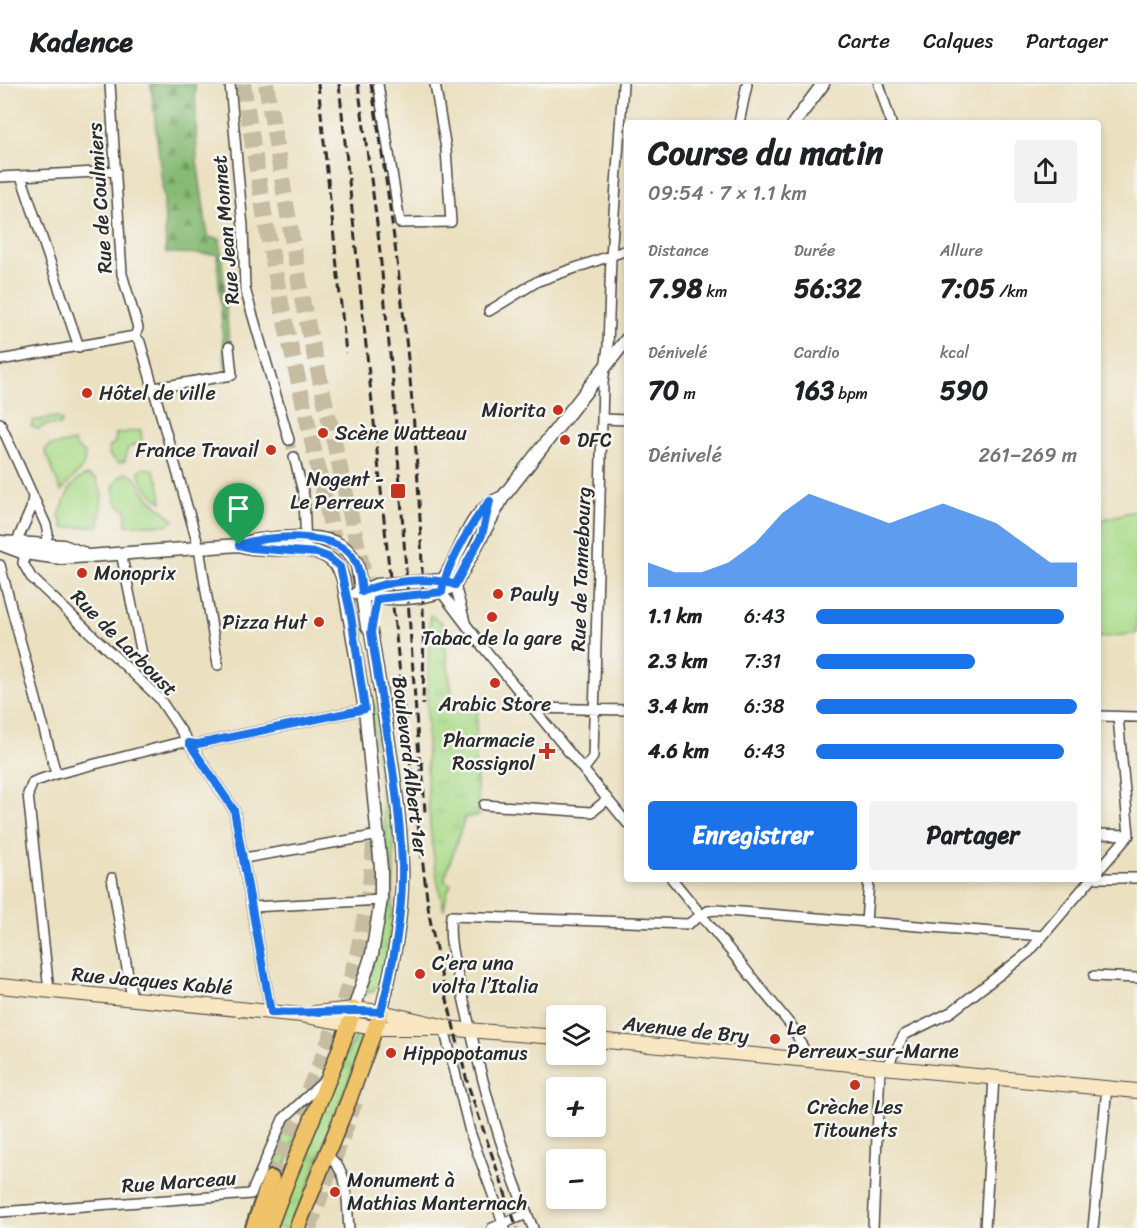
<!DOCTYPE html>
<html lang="fr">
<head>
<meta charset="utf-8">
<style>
  :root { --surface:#fff; --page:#f2f2f2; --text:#202124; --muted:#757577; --line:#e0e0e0; --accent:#1a73e8 }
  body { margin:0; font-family:Sriracha,sans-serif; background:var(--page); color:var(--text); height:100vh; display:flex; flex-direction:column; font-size:22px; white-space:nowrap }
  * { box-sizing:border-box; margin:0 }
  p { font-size:20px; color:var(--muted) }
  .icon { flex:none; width:33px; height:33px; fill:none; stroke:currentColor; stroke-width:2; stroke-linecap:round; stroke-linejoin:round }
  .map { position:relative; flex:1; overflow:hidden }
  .sheet { position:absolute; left:624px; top:36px; width:477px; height:762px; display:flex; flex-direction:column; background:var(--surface); border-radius:6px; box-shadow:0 3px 9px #0003 }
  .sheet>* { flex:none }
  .controls { position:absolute; left:546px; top:921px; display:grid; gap:12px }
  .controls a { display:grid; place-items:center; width:60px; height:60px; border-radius:6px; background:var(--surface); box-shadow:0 3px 9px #0003; font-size:30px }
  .pin { position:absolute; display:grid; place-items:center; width:51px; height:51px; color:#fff; margin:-62px -26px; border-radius:50% 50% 50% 0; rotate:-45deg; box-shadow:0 0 6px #0007 }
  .pin .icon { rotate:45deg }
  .round { display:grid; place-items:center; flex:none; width:63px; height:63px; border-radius:6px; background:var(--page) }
  .head { display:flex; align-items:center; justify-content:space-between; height:102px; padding:0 24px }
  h1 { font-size:33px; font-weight:800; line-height:45px }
  .metrics { display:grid; grid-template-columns:repeat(3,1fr); gap:9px; height:102px; padding:6px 24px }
  .metrics div { display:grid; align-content:center }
  .metrics b { font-size:26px; font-weight:800 }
  .metrics small { font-size:16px; font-weight:400 }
  .metrics p { font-size:16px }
  .chart { height:168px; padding:12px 24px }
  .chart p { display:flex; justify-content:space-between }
  .chart svg { width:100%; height:108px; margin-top:6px; fill:var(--accent); opacity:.7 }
  .action { display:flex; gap:12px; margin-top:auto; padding:12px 24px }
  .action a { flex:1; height:69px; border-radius:6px; background:var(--accent); color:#fff; font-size:24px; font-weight:800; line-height:69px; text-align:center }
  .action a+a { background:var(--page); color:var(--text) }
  ul { padding:0 24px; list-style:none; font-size:20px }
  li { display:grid; grid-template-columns:96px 72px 1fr; align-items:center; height:45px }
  li i { height:15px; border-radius:8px; background:var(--accent) }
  header { display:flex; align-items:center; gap:36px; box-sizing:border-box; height:84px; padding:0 30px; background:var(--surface); border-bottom:2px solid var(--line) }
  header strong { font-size:28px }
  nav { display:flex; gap:33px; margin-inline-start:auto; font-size:21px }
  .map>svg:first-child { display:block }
  .grass { fill:url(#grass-tufts); stroke:#6a835a; stroke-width:1.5 }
  .forest { fill:url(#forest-firs); stroke:#597350; stroke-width:1.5 }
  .park { fill:#aadb89; stroke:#6a835a; stroke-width:1.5 }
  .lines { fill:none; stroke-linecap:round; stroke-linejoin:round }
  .minor-tunnel { stroke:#c5bca2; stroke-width:9; stroke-dasharray:9 4.5; stroke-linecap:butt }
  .motorway-tunnel { stroke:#c5bca2; stroke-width:16; stroke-dasharray:16 8; stroke-linecap:butt }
  .minor-casing { stroke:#484641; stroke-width:12 }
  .tertiary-casing { stroke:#484641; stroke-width:15 }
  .secondary-casing { stroke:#484641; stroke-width:16 }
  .primary-casing { stroke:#484641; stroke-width:18 }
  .motorway-casing { stroke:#484641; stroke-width:20 }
  .minor { stroke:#fff; stroke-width:9 }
  .tertiary { stroke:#fff; stroke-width:12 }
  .secondary { stroke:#f9e7c3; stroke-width:14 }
  .primary { stroke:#f1c369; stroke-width:15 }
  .motorway { stroke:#f1c369; stroke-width:16 }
  .rail { stroke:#2b2b2b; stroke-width:3; stroke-dasharray:9 4.5; stroke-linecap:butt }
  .route-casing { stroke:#fff; stroke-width:12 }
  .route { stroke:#1a73e8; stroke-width:8 }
  .poi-dot { fill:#c8321e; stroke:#f6f6f2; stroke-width:2 }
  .labels { text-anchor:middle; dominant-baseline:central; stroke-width:5; stroke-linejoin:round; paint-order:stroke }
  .street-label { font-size:20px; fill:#2b2b2b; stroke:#f6f6f2 }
  .poi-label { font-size:20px; fill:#2b2b2b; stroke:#f6f6f2; text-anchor:start }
</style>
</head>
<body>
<header>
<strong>Kadence</strong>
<nav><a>Carte</a><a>Calques</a><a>Partager</a></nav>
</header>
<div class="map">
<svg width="1137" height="1144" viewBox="0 0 1137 1144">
  <defs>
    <pattern id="grass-tufts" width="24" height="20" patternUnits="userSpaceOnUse" patternTransform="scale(1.5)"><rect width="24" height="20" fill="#aadb89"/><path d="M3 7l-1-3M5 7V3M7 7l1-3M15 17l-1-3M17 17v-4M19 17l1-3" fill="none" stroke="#92bc76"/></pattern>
    <pattern id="forest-firs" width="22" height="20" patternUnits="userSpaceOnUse" patternTransform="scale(1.5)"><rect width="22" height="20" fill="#87bb75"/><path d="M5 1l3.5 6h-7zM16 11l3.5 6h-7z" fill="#6f9860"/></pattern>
  </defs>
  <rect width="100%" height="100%" fill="#f6f6f2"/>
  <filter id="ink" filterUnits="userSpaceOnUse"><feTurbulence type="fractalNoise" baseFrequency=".0167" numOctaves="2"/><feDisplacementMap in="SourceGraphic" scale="12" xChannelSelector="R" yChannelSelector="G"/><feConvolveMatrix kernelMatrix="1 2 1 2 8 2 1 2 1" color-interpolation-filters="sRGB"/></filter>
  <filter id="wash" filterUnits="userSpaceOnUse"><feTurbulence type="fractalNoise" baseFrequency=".008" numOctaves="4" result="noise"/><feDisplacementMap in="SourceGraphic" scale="24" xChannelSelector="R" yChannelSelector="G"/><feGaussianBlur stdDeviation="1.35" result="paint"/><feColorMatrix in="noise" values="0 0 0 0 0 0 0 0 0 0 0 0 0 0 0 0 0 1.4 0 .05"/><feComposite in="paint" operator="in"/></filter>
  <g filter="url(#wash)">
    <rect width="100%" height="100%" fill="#ebe0c0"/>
    <path class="grass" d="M57 333 62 337 60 341H46L38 345 31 342 33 337Z
      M430 531 442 539 454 625 478 621 475 669 479 732 465 733 444 796 451 801 447 808 444 826C420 729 427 630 430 531Z
      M369 608C376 615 379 640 381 651 398 742 398 812 382 903H375L373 908 365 909 386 775V751Z
      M355 952 365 954 292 1144H275L310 1053Z
      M288 1040 299 1046 279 1098 266 1093Z"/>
    <path class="forest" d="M151 0H195L197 77 208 153 220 155 231 282 225 284 217 170 166 169 164 117Z"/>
    <path class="park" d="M141 346 142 360H135L127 365 125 377 118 379 110 372 108 365 115 358 116 350Z
      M74 358 77 364 85 369 83 383 61 407 45 367 49 362Z
      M144 384 153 386 159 398 162 418C153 414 138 396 139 386Z
      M126 389 135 393 148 413 174 436 166 441H126V426L117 420 113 403 120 392Z
      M87 391 96 395 102 411 99 442 64 444 59 432C67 414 67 398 87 391Z
      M1137 426V549L1098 554V437Z"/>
  </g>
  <g filter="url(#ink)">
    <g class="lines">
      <path class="minor-tunnel" d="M289 356 294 373"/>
      <path class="motorway-tunnel" d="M243 0 265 135 282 224 343 495
        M266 0 303 220 365 495
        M271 1095C298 1024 335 956 354 882 366 837 372 792 375 746
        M309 1144 355 1018"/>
      <defs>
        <path id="minor" d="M110 0 122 190 138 244 135 252
          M230 0 243 143 245 205 289 356
          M378 0 400 139 451 138 446 65 435 0
          M879 0 891 39
          M739 39 747 0
          M21 92 79 263
          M0 93 116 87
          M489 227 538 197 627 166
          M135 252 140 258 199 464 218 581
          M0 276 135 252
          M154 304 232 291 229 263
          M603 335 627 336
          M0 339 46 441 48 450 43 466
          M294 373 304 412 306 466
          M14 464 31 425 33 413
          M26 465 23 479 31 493 159 614 234 726 271 928
          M121 469 143 575
          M0 481 56 690 181 658 198 660 365 625
          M451 499 455 501 465 538
          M443 501 442 509 483 563 627 739
          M533 624 627 626
          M1098 632 1137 633
          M584 685 593 673 603 299 608 263 611 173 623 0
          M484 721 592 728 608 715
          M1098 750 1129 751
          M244 774 380 751
          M1098 787 1129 751 1118 633
          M112 794 132 915
          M1098 794H1137
          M672 795 793 944 810 977
          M252 823 381 816
          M866 839 869 795
          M1094 892 1137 894
          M49 907 28 710 33 698 56 690
          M444 944 470 1048 505 1144
          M886 984 904 951 951 928 1029 868 1091 795
          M327 1072C351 1087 346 1118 349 1144
          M0 1128 251 1110 283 1035 324 997
          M492 1144 527 1130
          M533 1144C501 1071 481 994 464 917 458 890 447 860 451 832L688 840 708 827 716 826 1043 852
          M873 1144 880 984
          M985 1144 994 993
          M1093 1144 1107 1004"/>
        <path id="tertiary" d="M794 39 823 0
          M0 458 63 462 82 469
          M0 460 24 469 61 474 239 461C261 453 317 449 338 460 347 464 352 472 357 480L367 542 371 547C382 624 400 707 402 783 403 832 393 881 381 928
          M243 462C276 472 330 451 343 495L365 625 381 784V816L372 870 354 925
          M362 508C387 519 431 515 455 501L503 413 627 255
          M357 509 376 501 443 496C463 468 467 426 503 413"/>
        <path id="secondary" d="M0 902 301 931 375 944H444
          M315 929 354 925 381 928 455 945 556 953
          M596 956 1137 1007"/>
        <path id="primary" d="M269 1144C295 1070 330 1000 354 925
          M297 1144 348 1018 381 928"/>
        <path id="motorway" d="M254 1144 271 1095"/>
      </defs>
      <use href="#minor" class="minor-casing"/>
      <use href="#tertiary" class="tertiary-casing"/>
      <use href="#secondary" class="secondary-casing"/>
      <use href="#primary" class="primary-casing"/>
      <use href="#motorway" class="motorway-casing"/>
      <use href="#minor" class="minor"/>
      <use href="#tertiary" class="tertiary"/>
      <use href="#secondary" class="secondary"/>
      <use href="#primary" class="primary"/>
      <use href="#motorway" class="motorway"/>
      <path class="rail" d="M318 0 346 269
        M339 0 401 600 429 830 442 895 468 1001 517 1144
        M358 0 377 139 393 300 420 687
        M371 0C405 205 427 413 423 621
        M422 678 425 729"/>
    </g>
  </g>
  <g class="lines" filter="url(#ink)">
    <defs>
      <path id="route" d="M239 461 251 464 317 469 328 473 340 483 351 532 365 625 198 660 189 659 234 726 271 928C308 931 344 924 381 928 393 881 403 832 402 783 400 707 382 624 371 548L377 515 442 508C445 484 473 435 490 417L482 451 455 501C434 492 383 497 362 508 360 496 360 483 352 472 333 447 266 451 239 461"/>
    </defs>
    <use href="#route" class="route-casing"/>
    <use href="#route" class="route"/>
  </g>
  <g class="poi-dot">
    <circle cx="87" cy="309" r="6"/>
    <circle cx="558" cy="326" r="6"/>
    <circle cx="323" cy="349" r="6"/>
    <circle cx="565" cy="356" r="6"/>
    <circle cx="271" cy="366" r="6"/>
    <rect x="390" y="399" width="16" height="16" rx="3"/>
    <circle cx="82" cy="489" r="6"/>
    <circle cx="498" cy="510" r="6"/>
    <circle cx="492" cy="533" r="6"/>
    <circle cx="319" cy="538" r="6"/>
    <circle cx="495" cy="599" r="6"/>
    <path d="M544 658h6v6h6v6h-6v6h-6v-6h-6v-6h6z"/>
    <circle cx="420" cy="890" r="6"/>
    <circle cx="775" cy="955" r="6"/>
    <circle cx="391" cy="969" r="6"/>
    <circle cx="855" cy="1001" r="6"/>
    <circle cx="335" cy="1108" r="6"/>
  </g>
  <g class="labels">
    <g class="street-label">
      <text transform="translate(100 114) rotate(-94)">Rue de Coulmiers</text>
      <text transform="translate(226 146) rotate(-95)">Rue Jean Monnet</text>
      <text transform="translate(581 485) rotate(-88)">Rue de Tannebourg</text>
      <text transform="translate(124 559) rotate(45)">Rue de Larboust</text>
      <text transform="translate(410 682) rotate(83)">Boulevard Albert 1er</text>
      <text transform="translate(152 897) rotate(5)">Rue Jacques Kablé</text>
      <text transform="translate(686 946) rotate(6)">Avenue de Bry</text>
      <text transform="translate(179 1098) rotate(-4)">Rue Marceau</text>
    </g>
    <g class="poi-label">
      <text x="99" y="309">Hôtel de ville</text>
      <text x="546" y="326" text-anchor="end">Miorita</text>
      <text x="335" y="349">Scène Watteau</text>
      <text x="577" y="356">DFC</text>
      <text x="259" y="366" text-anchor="end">France Travail</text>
      <text x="384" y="395" text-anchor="end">Nogent -<tspan x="384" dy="23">Le Perreux</tspan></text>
      <text x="94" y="489">Monoprix</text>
      <text x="510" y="510">Pauly</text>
      <text x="307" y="538" text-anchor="end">Pizza Hut</text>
      <text x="492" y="554" text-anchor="middle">Tabac de la gare</text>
      <text x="495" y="620" text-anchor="middle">Arabic Store</text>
      <text x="535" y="656" text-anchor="end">Pharmacie<tspan x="535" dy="23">Rossignol</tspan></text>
      <text x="432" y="879">C’era una<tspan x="432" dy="23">volta l’Italia</tspan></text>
      <text x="787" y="944">Le<tspan x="787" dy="23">Perreux-sur-Marne</tspan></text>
      <text x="403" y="969">Hippopotamus</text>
      <text x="855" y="1023" text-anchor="middle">Crèche Les<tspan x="855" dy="23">Titounets</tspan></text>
      <text x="347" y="1096">Monument à<tspan x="347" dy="23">Mathias Manternach</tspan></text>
    </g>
  </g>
</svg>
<div class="controls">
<a><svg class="icon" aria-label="layers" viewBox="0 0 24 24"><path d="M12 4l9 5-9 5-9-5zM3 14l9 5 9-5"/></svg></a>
<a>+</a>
<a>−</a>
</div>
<div class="pin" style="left:239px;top:461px;background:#1e9e55"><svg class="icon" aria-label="arrive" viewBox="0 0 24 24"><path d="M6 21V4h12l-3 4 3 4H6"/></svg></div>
<section class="sheet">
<div class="head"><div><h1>Course du matin</h1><p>09:54 · 7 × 1.1 km</p></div><a class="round"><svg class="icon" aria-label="share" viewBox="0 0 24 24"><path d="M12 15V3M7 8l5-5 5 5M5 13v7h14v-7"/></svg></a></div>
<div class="metrics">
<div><p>Distance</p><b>7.98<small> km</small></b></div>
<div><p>Durée</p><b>56:32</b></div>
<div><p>Allure</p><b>7:05<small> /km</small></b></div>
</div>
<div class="metrics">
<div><p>Dénivelé</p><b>70<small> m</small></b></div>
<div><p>Cardio</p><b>163<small> bpm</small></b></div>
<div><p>kcal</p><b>590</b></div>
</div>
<div class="chart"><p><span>Dénivelé</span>261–269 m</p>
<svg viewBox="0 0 160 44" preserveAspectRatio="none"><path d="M0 44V34L10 38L20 38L30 34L40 26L50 14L60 6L70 10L80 14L90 18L100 14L110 10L120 14L130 18L140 26L150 34L160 34V44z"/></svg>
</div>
<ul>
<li><b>1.1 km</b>6:43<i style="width:95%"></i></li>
<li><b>2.3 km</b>7:31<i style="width:61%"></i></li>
<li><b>3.4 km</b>6:38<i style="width:100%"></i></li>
<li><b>4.6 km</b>6:43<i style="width:95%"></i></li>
</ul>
<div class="action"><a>Enregistrer</a><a>Partager</a></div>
</section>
</div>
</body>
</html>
